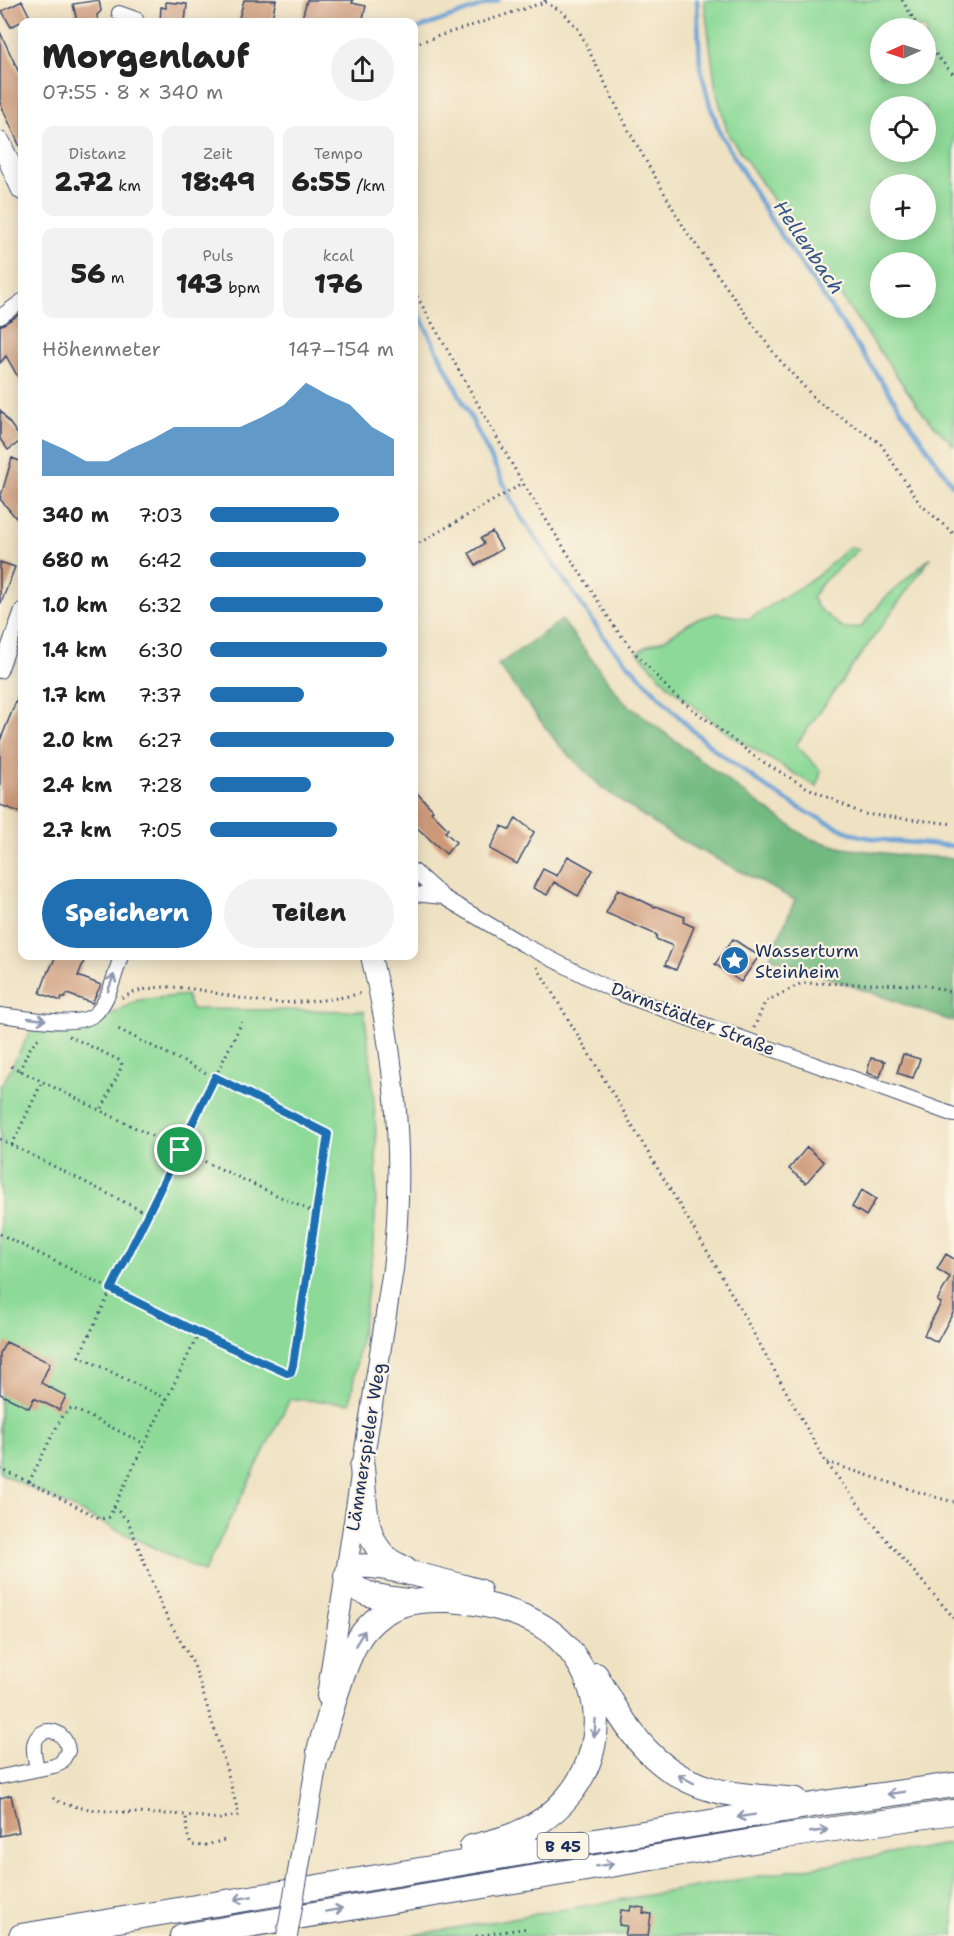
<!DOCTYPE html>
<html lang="de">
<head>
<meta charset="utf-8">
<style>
  :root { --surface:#fff; --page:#f2f2f2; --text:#222; --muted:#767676; --accent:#1f6fb2 }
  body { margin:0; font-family:"Shantell Sans",sans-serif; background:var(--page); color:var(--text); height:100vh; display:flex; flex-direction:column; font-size:22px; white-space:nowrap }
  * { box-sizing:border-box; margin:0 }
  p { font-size:20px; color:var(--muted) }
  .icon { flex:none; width:33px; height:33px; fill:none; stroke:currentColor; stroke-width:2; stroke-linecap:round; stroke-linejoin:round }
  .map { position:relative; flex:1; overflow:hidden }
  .panel { position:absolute; left:18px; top:18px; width:400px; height:942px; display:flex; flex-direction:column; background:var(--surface); border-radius:12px; box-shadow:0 3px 15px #0003 }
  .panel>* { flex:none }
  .needle { width:39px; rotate:267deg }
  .fabs { position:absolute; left:870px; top:18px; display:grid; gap:12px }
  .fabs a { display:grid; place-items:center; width:66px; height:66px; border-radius:50%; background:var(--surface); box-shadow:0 3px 15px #0003; font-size:30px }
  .pin { position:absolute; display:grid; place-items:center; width:51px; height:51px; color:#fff; margin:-26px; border:3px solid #fff; border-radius:50%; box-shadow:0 2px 6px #0007 }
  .round { display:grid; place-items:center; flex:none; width:63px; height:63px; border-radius:32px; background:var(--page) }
  .headline { display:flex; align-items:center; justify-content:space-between; height:102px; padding:0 24px }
  h1 { font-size:33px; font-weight:800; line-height:45px }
  .stats { display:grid; grid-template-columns:repeat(3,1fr); gap:9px; height:102px; padding:6px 24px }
  .stats div { display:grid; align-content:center; border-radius:12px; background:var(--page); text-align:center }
  .stats b { font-size:26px; font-weight:800 }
  .stats small { font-size:16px; font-weight:400 }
  .stats p { font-size:16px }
  .chart { height:168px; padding:12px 24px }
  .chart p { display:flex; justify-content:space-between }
  .chart svg { width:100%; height:108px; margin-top:6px; fill:var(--accent); opacity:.7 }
  .cta { display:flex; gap:12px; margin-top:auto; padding:12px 24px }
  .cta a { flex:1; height:69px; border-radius:36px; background:var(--accent); color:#fff; font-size:24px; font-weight:800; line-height:69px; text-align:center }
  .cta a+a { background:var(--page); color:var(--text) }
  ul { padding:0 24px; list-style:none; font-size:20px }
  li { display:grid; grid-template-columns:96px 72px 1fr; align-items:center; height:45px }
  li i { height:15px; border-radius:8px; background:var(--accent) }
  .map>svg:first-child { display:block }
  .green { fill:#8dda98; stroke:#54847b; stroke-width:1.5; fill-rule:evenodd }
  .forest { fill:#72ba80; stroke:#46746f; stroke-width:1.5 }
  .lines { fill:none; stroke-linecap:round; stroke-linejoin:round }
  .stream { stroke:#66a0d5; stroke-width:4.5 }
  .building { fill:#cd9978 }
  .street-casing { stroke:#3b4a6d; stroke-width:16 }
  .secondary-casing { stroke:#3b4a6d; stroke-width:22 }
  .highway-casing { stroke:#3b4a6d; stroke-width:26 }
  .path { stroke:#3b4a6d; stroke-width:3; stroke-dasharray:1.5 4.5; stroke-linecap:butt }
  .street { stroke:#fff; stroke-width:14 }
  .secondary { stroke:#fff; stroke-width:20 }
  .highway { stroke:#fff; stroke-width:24 }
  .secondary-bridge-casing { stroke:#3b4a6d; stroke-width:22; stroke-linecap:butt }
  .secondary-bridge { stroke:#fff; stroke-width:20 }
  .oneway { stroke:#8d97ae }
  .route-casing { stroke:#fff; stroke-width:12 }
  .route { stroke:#1f6fb2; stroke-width:8 }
  .labels { text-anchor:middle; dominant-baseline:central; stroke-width:4.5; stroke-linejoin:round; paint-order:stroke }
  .shield { fill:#fcf5e5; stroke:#5e6a86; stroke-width:1.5 }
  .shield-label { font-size:16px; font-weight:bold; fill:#1b2f5e }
  .poi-label { font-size:18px; fill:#1b2f5e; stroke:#fcf5e5; text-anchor:start }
  .street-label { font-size:18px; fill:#1b2f5e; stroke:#fcf5e5 }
  .water-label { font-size:20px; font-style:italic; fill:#355788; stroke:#fcf5e5 }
</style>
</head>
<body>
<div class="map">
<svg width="954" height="1936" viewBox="0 0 954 1936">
  <rect width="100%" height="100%" fill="#fcf5e5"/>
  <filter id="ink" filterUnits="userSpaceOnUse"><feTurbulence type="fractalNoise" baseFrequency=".0167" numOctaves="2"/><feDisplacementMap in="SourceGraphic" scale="12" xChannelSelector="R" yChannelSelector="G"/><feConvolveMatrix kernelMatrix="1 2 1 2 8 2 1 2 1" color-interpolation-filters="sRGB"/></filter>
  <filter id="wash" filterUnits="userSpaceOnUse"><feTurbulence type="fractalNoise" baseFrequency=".008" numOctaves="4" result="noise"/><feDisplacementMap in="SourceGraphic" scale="24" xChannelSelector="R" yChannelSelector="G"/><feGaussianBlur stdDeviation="1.35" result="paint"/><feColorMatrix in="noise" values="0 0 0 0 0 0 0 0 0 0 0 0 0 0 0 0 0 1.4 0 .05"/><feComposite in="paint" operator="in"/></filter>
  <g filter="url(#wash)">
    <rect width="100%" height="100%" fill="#efe2c3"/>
    <path class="green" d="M704 0H954V446L925 416 795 231 728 134 716 90ZM880 28H926V74H880ZM880 106H926V152H880ZM926 184V230H880V184ZM880 262H926V308H880Z
      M849 547 859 549 824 581 812 597 818 608 844 629 861 627 884 599 931 557 796 745 821 771 817 787 727 733 669 686 638 652 645 647 665 639 694 620 718 613 749 619 816 577Z
      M186 995 192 1009 364 1011C376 1089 380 1166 373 1244 369 1297 358 1350 350 1403L290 1399 204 1572 0 1473V1084L2 1085 32 1028H86L138 1000Z
      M954 1843V1936H408Z"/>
    <path class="forest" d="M562 620 623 701 752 799 808 838 843 848 901 855 954 858V1022L770 957 795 900 671 835 602 788 558 744 498 665Z"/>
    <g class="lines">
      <path class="stream" d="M697 0 700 65 709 102 720 133 771 220 954 487
        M414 30 499 0
        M414 304 519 514 608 643 688 726 715 750 770 790 808 813 844 830 860 836 891 841 954 846"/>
    </g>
    <g id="blocks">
      <path class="building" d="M99 0 101 11 97 15 98 22H77L73 4Z
        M244 0H276L271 22H238Z
        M307 0H353L352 3 366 6 362 22H301Z
        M22 1 30 17 11 27 2 11Z
        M166 2 187 4 185 22H160L161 7 166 8Z
        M0 32 22 79V151L0 103Z
        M22 313V384L6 356 0 363V326Z
        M0 410 22 440 8 450 0 439Z
        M12 458 22 462V525L0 499Z
        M492 532 502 549 476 565 469 553 484 544 481 538Z
        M0 562 15 567 1 603H0Z
        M21 689H22V813L0 805V741Z
        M414 790 433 810 431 812 448 829 445 832 456 842 446 854 414 825Z
        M516 818 534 832 517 864 490 849 502 826 510 830Z
        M568 856 593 870 578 896 554 882 547 895 533 888 543 869 557 876Z
        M618 889 655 907 656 906 685 917 683 922 694 927 676 970 665 965 673 946 656 939 657 935 606 913Z
        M733 939 759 956 741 982 715 964Z
        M56 956H86L78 976 101 985 92 1003 67 994 65 998 62 997 61 1001 40 993 48 971H49Z
        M903 1054 920 1059 913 1078 897 1073Z
        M871 1058 885 1061 880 1077 867 1073Z
        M807 1147 824 1162 806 1183 789 1169Z
        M862 1190 876 1199 866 1216 852 1207Z
        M946 1254 954 1259V1311L937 1342 924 1335 941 1303 937 1301 950 1277 937 1269Z
        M6 1342 50 1363 41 1383 66 1396 59 1410 34 1398 29 1408 0 1394V1353Z
        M11 1795 19 1832 0 1836V1798Z
        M631 1906 644 1908 643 1913 651 1914 648 1936H625L627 1926 619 1925 621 1910 630 1911Z"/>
    </g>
  </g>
  <g filter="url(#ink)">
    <use href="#blocks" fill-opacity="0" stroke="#3b4a6d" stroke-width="1.5"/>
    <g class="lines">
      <defs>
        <path id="street" d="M119 13 136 19V22
          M0 317 22 301
          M0 671 22 610
          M414 871 443 897
          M414 894 443 897 524 945 618 993 954 1115
          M0 1015C22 1017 82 1030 97 1012 110 998 115 973 121 956
          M0 1777 54 1766 61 1763 68 1751C66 1727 38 1724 34 1745 33 1753 36 1762 37 1769"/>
        <path id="secondary" d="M0 142 22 190
          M327 1696 393 1269C405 1164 396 1058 371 956
          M308 1814 321 1737"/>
        <path id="highway" d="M362 1467C365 1498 362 1539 389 1560 394 1564 401 1566 406 1570
          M409 1601C388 1598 355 1597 346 1576 349 1572 351 1568 356 1567 375 1561 456 1585 479 1591
          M596 1675C628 1731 654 1777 722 1792 746 1797 771 1797 796 1800
          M319 1751C329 1720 345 1652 366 1629 389 1603 415 1599 448 1600 484 1602 531 1613 558 1638 625 1701 598 1801 516 1834 502 1840 487 1843 472 1847
          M21 1936 825 1803 954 1785
          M182 1936 778 1837 954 1812"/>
      </defs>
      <use href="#street" class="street-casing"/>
      <use href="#secondary" class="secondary-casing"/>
      <use href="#highway" class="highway-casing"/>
      <path class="path" d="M902 0 919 28
        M545 2 563 12 578 29 630 133 686 231 776 356 818 402 880 443 920 504 954 534
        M926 39 937 56 954 75
        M414 44 545 2V0
        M414 291 522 482 616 629 636 654 673 694 758 759 806 787 863 814 954 824
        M414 546 515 488 522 482
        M537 967 716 1266 825 1461 883 1536 954 1618
        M122 998C168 973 219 998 267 1002 299 1004 332 1000 363 993
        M754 1028 765 1002 802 983 926 985 954 993
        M69 1036 121 1061 122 1065 120 1070 101 1111
        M11 1066 180 1150 317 1214
        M20 1071C25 1058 30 1043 42 1036
        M0 1139 148 1214
        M12 1145 42 1082
        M0 1234 199 1333
        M166 1399 79 1356 242 1022
        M827 1462 928 1495 954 1502
        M0 1469 29 1482 101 1519 109 1517 199 1333 283 1372H291L292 1370 328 1134 116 1028
        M29 1482 62 1416 72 1408 145 1444
        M114 1507 128 1521 164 1612 194 1665 224 1760 239 1815 219 1819 186 1815
        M53 1798C73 1814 157 1813 186 1815L187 1833 191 1845 203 1846 228 1839
        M476 1936 528 1928"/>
      <use href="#street" class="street"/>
      <use href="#secondary" class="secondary"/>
      <use href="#highway" class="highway"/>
      <defs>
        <path id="secondary-bridge" d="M287 1936 308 1814"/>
      </defs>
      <use href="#secondary-bridge" class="secondary-bridge-casing"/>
      <use href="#secondary-bridge" class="secondary-bridge"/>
    </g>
    <defs><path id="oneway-shaft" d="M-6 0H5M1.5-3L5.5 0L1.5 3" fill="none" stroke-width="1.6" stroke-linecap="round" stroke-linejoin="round" transform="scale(1.5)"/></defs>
    <g class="oneway">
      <use href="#oneway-shaft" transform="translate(111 983) rotate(-70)"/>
      <use href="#oneway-shaft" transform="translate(37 1019) rotate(6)"/>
      <use href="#oneway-shaft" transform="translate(360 1638) rotate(-58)"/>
      <use href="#oneway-shaft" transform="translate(595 1728) rotate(94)"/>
      <use href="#oneway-shaft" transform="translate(686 1779) rotate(-152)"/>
      <use href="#oneway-shaft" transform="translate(896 1793) rotate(172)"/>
      <use href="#oneway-shaft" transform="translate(746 1816) rotate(171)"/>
      <use href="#oneway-shaft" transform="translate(819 1831) rotate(-8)"/>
      <use href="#oneway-shaft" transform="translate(605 1865) rotate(-9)"/>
      <use href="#oneway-shaft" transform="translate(243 1898) rotate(170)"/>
      <use href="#oneway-shaft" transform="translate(334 1910) rotate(-10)"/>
    </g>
  </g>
  <g class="lines" filter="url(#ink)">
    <defs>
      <path id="route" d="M215 1077 328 1134 293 1365 291 1372 287 1373 199 1333 111 1289Z"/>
    </defs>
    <use href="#route" class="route-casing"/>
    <use href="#route" class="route"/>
  </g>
  <defs>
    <symbol id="sight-disc" viewBox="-11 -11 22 22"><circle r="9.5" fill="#1f6fb2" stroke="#fcf5e5"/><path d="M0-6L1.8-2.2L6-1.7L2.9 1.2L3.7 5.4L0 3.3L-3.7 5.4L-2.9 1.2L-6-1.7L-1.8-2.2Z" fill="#fff"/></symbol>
  </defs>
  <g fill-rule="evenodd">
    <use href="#sight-disc" x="718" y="944" width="33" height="33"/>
  </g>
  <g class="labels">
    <rect class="shield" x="537.5" y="1833" width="51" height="26" rx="4.5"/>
    <g class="shield-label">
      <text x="563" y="1846">B 45</text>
    </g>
    <g class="poi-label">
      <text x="755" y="951">Wasserturm<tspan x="755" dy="21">Steinheim</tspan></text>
    </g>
    <g class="street-label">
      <text transform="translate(693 1019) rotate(21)">Darmstädter Straße</text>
      <text transform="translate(366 1447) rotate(-81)">Lämmerspieler Weg</text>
    </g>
    <g class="water-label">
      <text transform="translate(809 247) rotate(56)">Hellenbach</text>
    </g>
  </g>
</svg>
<div class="fabs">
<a><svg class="needle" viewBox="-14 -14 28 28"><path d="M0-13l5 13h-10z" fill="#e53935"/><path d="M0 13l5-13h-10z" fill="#767676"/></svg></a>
<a><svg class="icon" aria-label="locate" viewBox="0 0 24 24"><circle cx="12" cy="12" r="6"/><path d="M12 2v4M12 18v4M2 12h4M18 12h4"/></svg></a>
<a>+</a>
<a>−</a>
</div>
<div class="pin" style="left:180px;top:1150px;background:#1e9e55"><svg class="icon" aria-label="arrive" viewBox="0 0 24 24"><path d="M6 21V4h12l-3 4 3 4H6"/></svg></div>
<section class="panel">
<div class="headline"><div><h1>Morgenlauf</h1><p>07:55 · 8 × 340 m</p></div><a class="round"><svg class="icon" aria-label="share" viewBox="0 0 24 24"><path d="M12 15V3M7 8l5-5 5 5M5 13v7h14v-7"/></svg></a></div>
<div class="stats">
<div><p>Distanz</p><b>2.72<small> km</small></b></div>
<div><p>Zeit</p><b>18:49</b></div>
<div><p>Tempo</p><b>6:55<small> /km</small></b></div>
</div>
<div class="stats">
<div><b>56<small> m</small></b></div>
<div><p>Puls</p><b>143<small> bpm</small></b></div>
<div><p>kcal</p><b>176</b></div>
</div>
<div class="chart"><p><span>Höhenmeter</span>147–154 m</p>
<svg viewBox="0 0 160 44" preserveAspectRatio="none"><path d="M0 44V29L10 33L20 38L30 38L40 33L50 29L60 24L70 24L80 24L90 24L100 20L110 15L120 6L130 11L140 15L150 24L160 29V44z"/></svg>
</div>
<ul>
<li><b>340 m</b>7:03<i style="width:70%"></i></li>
<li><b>680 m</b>6:42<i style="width:85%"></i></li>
<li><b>1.0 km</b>6:32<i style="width:94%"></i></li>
<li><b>1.4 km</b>6:30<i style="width:96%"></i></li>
<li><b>1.7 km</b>7:37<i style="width:51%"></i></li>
<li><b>2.0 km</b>6:27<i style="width:100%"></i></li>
<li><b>2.4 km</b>7:28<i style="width:55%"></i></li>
<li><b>2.7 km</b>7:05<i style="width:69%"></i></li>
</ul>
<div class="cta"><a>Speichern</a><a>Teilen</a></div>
</section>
</div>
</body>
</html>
